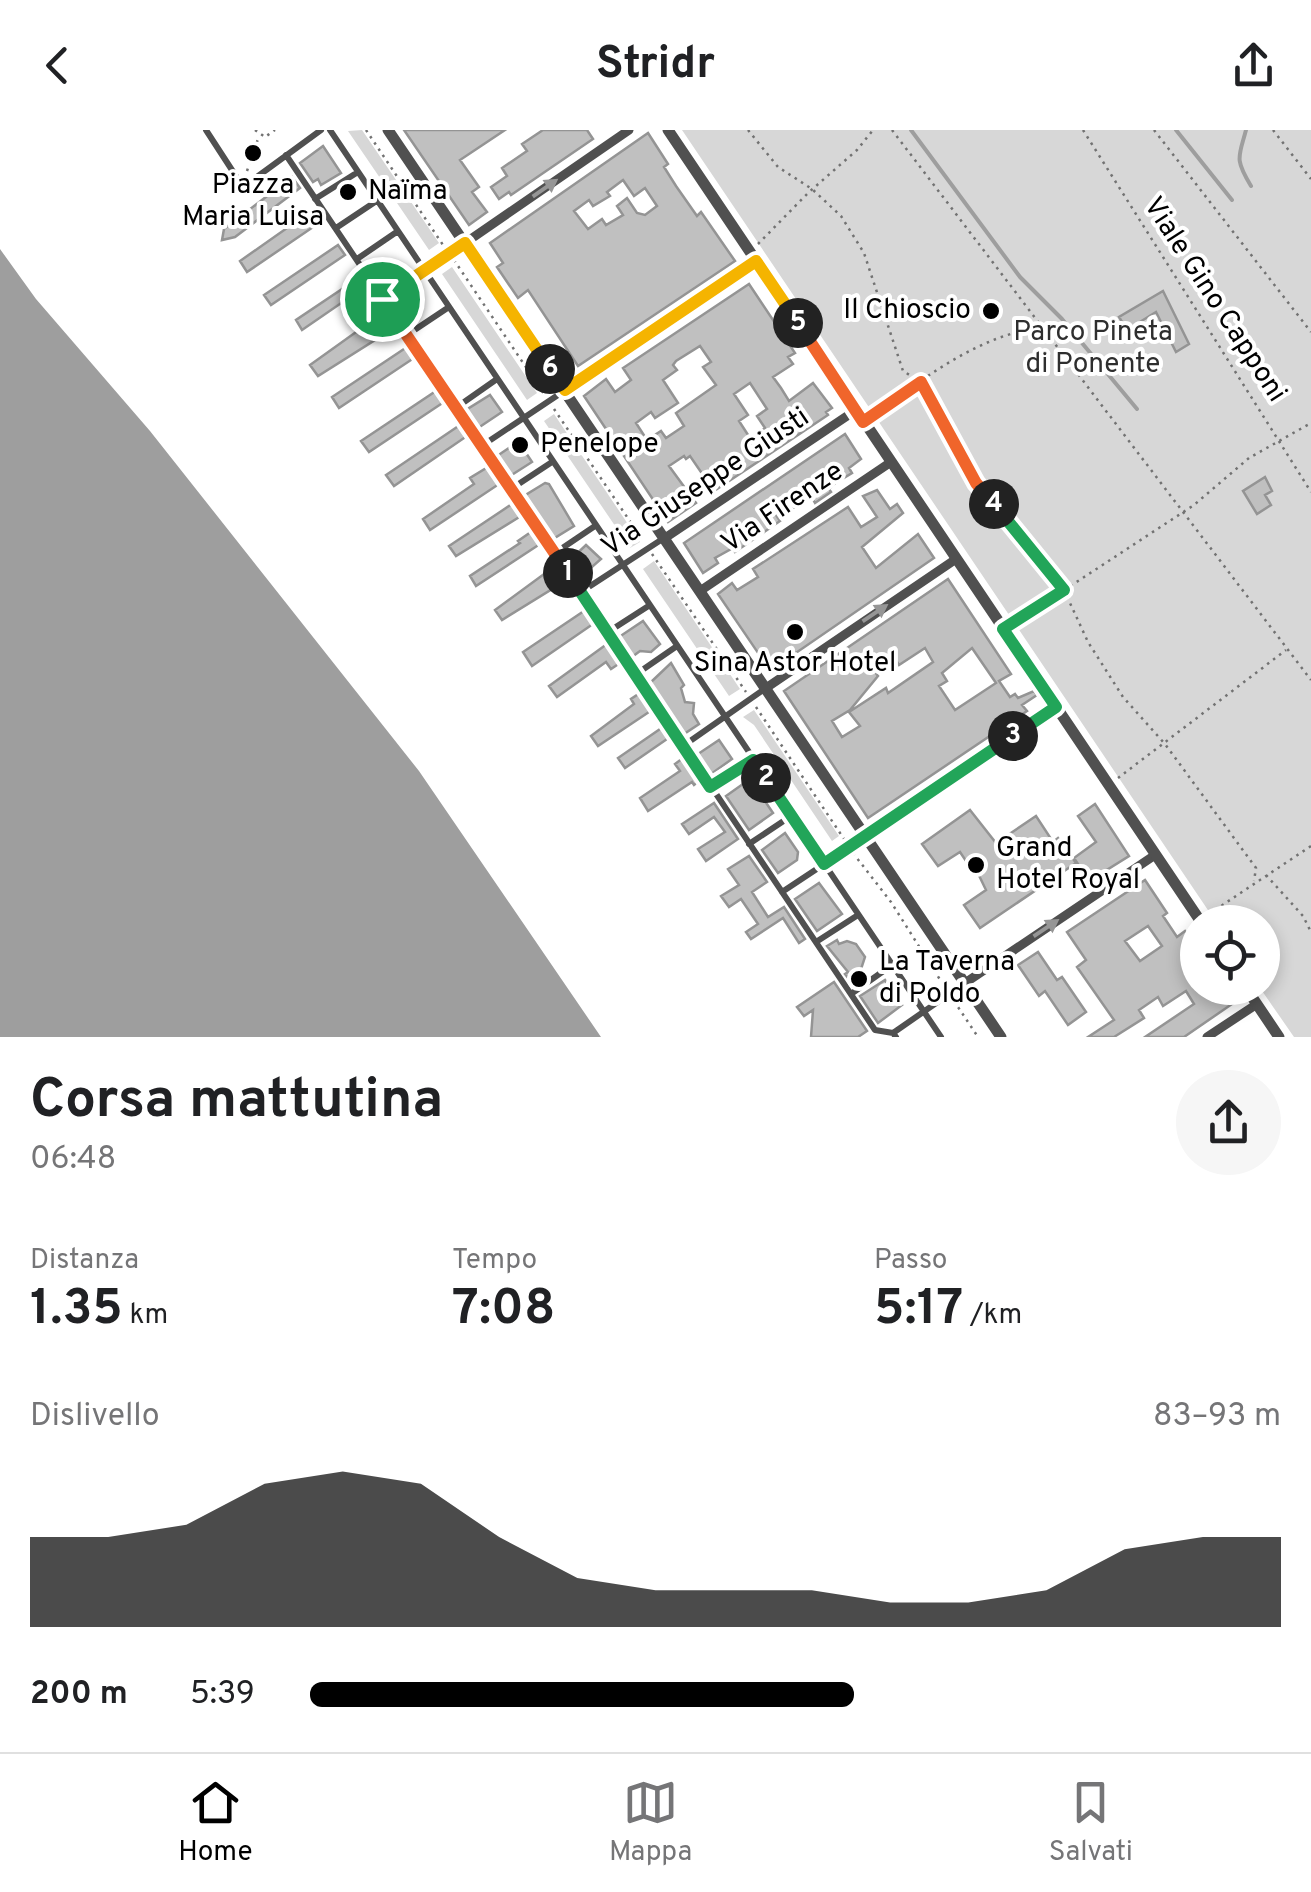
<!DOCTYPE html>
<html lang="it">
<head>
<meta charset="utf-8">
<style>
  :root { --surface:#fff; --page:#f6f6f6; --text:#202124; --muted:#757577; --line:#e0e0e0; --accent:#000 }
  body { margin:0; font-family:Overpass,sans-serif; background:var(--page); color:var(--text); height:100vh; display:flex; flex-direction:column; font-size:38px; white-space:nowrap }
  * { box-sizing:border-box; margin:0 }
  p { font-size:32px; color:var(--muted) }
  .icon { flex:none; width:55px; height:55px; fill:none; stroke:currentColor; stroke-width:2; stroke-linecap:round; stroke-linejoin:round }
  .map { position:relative; height:907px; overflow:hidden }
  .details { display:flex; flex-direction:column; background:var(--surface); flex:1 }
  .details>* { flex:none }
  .tools { position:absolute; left:1180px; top:775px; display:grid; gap:20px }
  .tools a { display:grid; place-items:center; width:100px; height:100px; border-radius:50%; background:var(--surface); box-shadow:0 5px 15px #0003; font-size:50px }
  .pin { position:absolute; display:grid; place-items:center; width:85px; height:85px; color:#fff; margin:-42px; border:5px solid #fff; border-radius:50%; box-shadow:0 2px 10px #0007 }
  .km { position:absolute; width:50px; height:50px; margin:-25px; border-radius:50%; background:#222; color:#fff; font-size:28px; line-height:50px; text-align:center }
  .round { display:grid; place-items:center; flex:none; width:105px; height:105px; border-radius:52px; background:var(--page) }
  .headline { display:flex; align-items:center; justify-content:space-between; height:170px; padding:0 30px }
  h1 { font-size:55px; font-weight:700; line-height:75px }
  .stats { display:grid; grid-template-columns:repeat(3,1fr); gap:15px; height:170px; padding:10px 30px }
  .stats div { display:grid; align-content:center }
  .stats b { font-size:50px; font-weight:700 }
  .stats small { font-size:28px; font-weight:400 }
  .stats p { font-size:28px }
  .chart { height:280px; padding:20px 30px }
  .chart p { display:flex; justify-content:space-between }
  .chart svg { width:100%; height:180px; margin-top:10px; fill:var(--accent); opacity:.7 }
  ul { padding:0 30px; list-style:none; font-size:32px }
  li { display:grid; grid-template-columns:160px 120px 1fr; align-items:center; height:75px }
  li i { height:25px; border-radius:12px; background:var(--accent) }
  header { display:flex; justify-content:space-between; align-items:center; height:130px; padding:0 30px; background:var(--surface); font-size:45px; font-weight:700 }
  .dock { display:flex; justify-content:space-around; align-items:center; height:140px; border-top:2px solid var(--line); background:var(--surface); font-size:28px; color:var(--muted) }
  .dock a { display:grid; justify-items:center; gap:5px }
  .dock .current { color:var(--accent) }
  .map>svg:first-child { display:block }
  .green { fill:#d7d7d7 }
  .water { fill:#9e9e9e }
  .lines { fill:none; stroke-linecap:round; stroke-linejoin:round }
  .stream { stroke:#9e9e9e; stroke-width:4 }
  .building { fill:#c0c0c0; stroke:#949494; stroke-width:2.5; fill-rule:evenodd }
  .path { stroke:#727272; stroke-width:2.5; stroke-dasharray:2.5 5; stroke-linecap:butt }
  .pedestrian { stroke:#505050; stroke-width:6 }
  .minor { stroke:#505050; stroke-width:9 }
  .tertiary { stroke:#505050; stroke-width:11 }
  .oneway { fill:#969696 }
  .split-1-casing { stroke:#fff; stroke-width:20 }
  .split-2-casing { stroke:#fff; stroke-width:20 }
  .split-3-casing { stroke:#fff; stroke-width:20 }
  .split-4-casing { stroke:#fff; stroke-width:20 }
  .split-5-casing { stroke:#fff; stroke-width:20 }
  .split-6-casing { stroke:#fff; stroke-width:20 }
  .split-7-casing { stroke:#fff; stroke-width:20 }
  .split-1 { stroke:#f0652b; stroke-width:12 }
  .split-2 { stroke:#22a559; stroke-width:12 }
  .split-3 { stroke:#22a559; stroke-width:12 }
  .split-4 { stroke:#22a559; stroke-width:12 }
  .split-5 { stroke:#f0652b; stroke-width:12 }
  .split-6 { stroke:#f5b400; stroke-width:12 }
  .split-7 { stroke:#f5b400; stroke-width:12 }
  .poi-dot { fill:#000; stroke:#fff; stroke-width:4 }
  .labels { text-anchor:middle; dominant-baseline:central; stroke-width:8; stroke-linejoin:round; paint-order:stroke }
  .poi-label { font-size:28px; fill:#000; stroke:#fff; text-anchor:start }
  .street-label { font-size:28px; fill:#000; stroke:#fff }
  .park-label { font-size:28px; fill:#2e2e2e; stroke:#fff }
</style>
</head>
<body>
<header><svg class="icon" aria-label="back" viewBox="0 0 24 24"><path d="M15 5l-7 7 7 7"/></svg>Stridr<svg class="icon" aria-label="share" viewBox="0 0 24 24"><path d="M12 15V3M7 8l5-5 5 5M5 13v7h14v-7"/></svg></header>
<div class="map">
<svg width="1311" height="907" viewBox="0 0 1311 907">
  <rect width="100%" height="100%" fill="#fff"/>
  <path class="green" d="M362 0 439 113 429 120 348 1Z
    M682 0H1311V907H1294L1260 858 1262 792H1216Z
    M452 137 537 263 527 270 442 144Z
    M554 284 640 412 630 418 544 291Z
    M654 431 740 559 729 566 643 439Z
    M754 580 839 706 832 711 754 595 743 587Z"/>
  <path class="water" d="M0 119 36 169 150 301 419 641 601 907H0Z"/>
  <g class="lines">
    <path class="stream" d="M911 0 1020 147 1062 189 1137 279
      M1176 0 1232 70
      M1246 0C1239 27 1234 28 1251 56"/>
  </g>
  <path class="building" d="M404 0H505L460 30 479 57 472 62 487 82 469 95Z
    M543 0H587L593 9 511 65 509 62 499 69 491 57 507 46 502 38 527 21 522 14Z
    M648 3 668 34 664 37 676 56 697 86 701 82 735 131 578 236 528 160 518 168 497 137 503 133 490 113ZM623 50 634 66 645 58 657 76 645 85 637 83 627 68 617 76 623 85 606 95 602 89 588 99 574 81 589 70 593 76 610 66 607 62Z
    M323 16 341 43 321 55 318 49 313 52 300 33Z
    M292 47 300 58 235 107 222 110 224 99Z
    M314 79 322 91 247 142 240 131Z
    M338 115 345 125 271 175 264 165Z
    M360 147 366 156 302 200 296 190Z
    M749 154 795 223 788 227 793 234 773 247 781 258 789 271 813 253 832 278 826 282 828 285 714 361 690 326 686 329 684 326 669 336 696 373 668 392 584 266 606 249 615 262 631 250 623 238ZM700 216 711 232 703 237 716 255 676 283 684 296 666 308 661 301 647 310 636 293 651 282 655 288 678 273 663 250 677 240 673 235 676 231ZM750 253 767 279 757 286 765 298 750 308 739 291 748 285 734 264Z
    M1163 161 1189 214 1176 222 1156 182 1127 200 1119 187Z
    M384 182 394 198 318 246 310 235Z
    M407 217 414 228 339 278 332 267Z
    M436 261 444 272 369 322 361 311Z
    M490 265 502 282 478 298 466 280Z
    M460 295 467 306 394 356 386 345Z
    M845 304 861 329 849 338 852 343 834 354 829 359 831 362 815 373 811 366 792 379 784 367 770 376 780 391 735 422 733 418 715 428 718 433 703 443 684 413Z
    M518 312 527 319 526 323 532 332 510 346 497 326Z
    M488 337 499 354 430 400 423 389 474 354 470 348Z
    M1265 347 1272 361 1265 365 1271 375 1257 384 1243 361Z
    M545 353 549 354 574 396 553 409 524 366Z
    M877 360 890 379 897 374 903 383 862 417 876 438 918 404 934 428 790 527 788 523 778 536 775 532 769 539 718 464 732 453 737 460 758 447 753 439 848 377 861 397 877 387 863 366Z
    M512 374 521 386 456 426 449 416Z
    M531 402 540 414 476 456 470 446 520 413 518 411Z
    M586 415 601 429 584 444 581 440 576 443 568 432Z
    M555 436 565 451 502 490 495 480Z
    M948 449 1011 544 999 551 1010 567 1015 564 1018 568 1034 561 1037 565 1022 575 1027 581 868 688 784 561ZM925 518 933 532 888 563 886 558 849 582 860 596 842 607 832 591 850 580 878 546 875 542 894 527 899 535ZM972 518 996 553 955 580 939 556 947 551 942 543Z
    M584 481 593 494 532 536 523 522Z
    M643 491 660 514 651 522 640 521 632 527 619 507Z
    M607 514 620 533 611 539 606 532 557 567 549 556Z
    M671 533 684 555 681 558 685 572 694 573 693 584 699 594 684 604 650 553Z
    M640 563 652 580 598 616 591 606 634 574 631 569Z
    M663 597 670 607 625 638 618 628Z
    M719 610 732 629 711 644 698 624Z
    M683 628 699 651 694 655 692 652 648 681 640 668 680 641 675 634Z
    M750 649 773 683 749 700 726 666Z
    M714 673 738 709 706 731 698 719 725 702 714 687 689 704 682 694Z
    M1095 674 1129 726 1089 751 1074 728 1096 712 1078 686Z
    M970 680 996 713 1036 686 1053 712 1058 708 1076 733 980 798 964 775 986 760 972 731 968 734 960 722 938 736 922 714Z
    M785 703 798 722 797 730 778 743 762 720Z
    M749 726 767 752 752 762 768 787 784 777 805 809 799 813 783 788 751 809 746 802 758 794 741 769 729 777 721 766 739 755 728 739Z
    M1145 750 1167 783 1163 786 1177 807 1185 801 1198 820V858H1220L1232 874 1184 907H1145L1194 874 1186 861 1163 876 1158 867 1139 880 1144 888 1114 907H1088L1114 890 1077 837 1086 830 1067 802ZM1148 796 1162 816 1140 831 1125 811Z
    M819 753 842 784 817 801 795 769Z
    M837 810 839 814 847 811 856 814 865 827 860 842 863 847 853 854 845 844 848 842 827 816Z
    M1038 822 1057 850 1062 847 1086 882 1068 895 1045 861 1039 866 1018 835Z
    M885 850 902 875 878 893 860 866Z
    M834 852 867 901 858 907H811L813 880 804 886 797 877Z"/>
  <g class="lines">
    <path class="path" d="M255 0 265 7 275 0
      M366 0 443 115
      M748 0 778 37 812 59 841 86 864 123 903 241 921 252 976 353 1064 460 1088 512 1123 567 1165 614 1256 738 1254 751
      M892 0 1311 550
      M1083 0 1311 362
      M1154 0 1311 202
      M1273 0 1311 49
      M247 41 259 6
      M758 114 808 63 857 20 873 0
      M454 130 544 264
      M554 279 642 409
      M873 285C922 250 979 204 1041 198
      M652 424 746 562
      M1014 493 1194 375 1249 328 1311 293
      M756 577 846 712
      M1118 648 1286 520
      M853 723 891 772 944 856
      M1266 745 1303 786 1311 802
      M1209 784 1311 716
      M954 871 978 907"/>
    <path class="pedestrian" d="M206 0 243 57 321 0
      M330 0 941 907
      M286 25 875 900 893 903 896 907
      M315 69 358 42
      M336 98 378 70
      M357 129 398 101
      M383 169 464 113
      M407 205 449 177
      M457 277 497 249
      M483 315 564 261
      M511 359 552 332
      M555 423 595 396
      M581 462 664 408
      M608 502 650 475
      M635 545 677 516
      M683 616 766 558
      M710 657 753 629
      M749 714 791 686
      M782 762 865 707
      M816 812 858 785
      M851 864 892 835
      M893 903 965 853"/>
    <path class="minor" d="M465 113 629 0
      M565 260 756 131
      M665 408 856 280
      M700 461 891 332
      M766 558 956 429
      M866 706 1056 577
      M965 853 1155 725
      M1207 907 1257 874"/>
    <path class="tertiary" d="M388 0 1001 907
      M668 0 1201 792
      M1246 858 1279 907"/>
  </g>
  <defs><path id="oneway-solid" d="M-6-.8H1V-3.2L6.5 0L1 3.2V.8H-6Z" transform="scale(2.5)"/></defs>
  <g class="oneway">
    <use href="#oneway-solid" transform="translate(545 58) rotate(-35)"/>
    <use href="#oneway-solid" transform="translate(875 483) rotate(-34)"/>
    <use href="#oneway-solid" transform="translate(1046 798) rotate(-34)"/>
  </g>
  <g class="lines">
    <defs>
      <path id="split-1" d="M382 169 568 443"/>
      <path id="split-2" d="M568 443 710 657 753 630 766 648"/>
      <path id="split-3" d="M766 648 824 734 1013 606"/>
      <path id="split-4" d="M994 374 1064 460 1003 499 1056 577 1013 606"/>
      <path id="split-5" d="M798 193 863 292 921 252 976 353 994 374"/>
      <path id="split-6" d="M550 239 565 260 756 131 798 193"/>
      <path id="split-7" d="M382 169 465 113 550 239"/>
    </defs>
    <use href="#split-1" class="split-1-casing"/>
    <use href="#split-2" class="split-2-casing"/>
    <use href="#split-3" class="split-3-casing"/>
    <use href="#split-4" class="split-4-casing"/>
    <use href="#split-5" class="split-5-casing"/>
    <use href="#split-6" class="split-6-casing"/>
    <use href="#split-7" class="split-7-casing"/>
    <use href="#split-1" class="split-1"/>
    <use href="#split-2" class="split-2"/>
    <use href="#split-3" class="split-3"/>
    <use href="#split-4" class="split-4"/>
    <use href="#split-5" class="split-5"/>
    <use href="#split-6" class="split-6"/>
    <use href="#split-7" class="split-7"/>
  </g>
  <g class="poi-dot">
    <circle cx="253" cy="23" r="10"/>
    <circle cx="348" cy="62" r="10"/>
    <circle cx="991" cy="181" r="10"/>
    <circle cx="520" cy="315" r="10"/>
    <circle cx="795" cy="502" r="10"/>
    <circle cx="976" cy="735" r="10"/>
    <circle cx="859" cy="849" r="10"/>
  </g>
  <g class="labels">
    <g class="poi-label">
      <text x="253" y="56" text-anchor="middle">Piazza<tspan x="253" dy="32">Maria Luisa</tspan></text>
      <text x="368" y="62">Naïma</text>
      <text x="971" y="181" text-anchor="end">Il Chioscio</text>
      <text x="540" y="315">Penelope</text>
      <text x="795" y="534" text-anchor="middle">Sina Astor Hotel</text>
      <text x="996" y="719">Grand<tspan x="996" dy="32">Hotel Royal</tspan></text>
      <text x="879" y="833">La Taverna<tspan x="879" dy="32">di Poldo</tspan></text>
    </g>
    <g class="street-label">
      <text transform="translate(1214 170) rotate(57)">Viale Gino Capponi</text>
      <text transform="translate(706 353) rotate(-34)">Via Giuseppe Giusti</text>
      <text transform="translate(783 378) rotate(-34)">Via Firenze</text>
    </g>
    <g class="park-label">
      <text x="1093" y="203">Parco Pineta<tspan x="1093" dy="32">di Ponente</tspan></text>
    </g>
  </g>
</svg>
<div class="tools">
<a><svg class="icon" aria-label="locate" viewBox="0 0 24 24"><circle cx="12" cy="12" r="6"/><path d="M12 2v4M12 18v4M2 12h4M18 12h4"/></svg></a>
</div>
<div class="pin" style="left:382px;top:169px;background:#1e9e55"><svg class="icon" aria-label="arrive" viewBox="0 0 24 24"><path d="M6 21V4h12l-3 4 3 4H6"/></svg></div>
<b class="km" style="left:568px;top:443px">1</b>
<b class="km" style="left:766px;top:648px">2</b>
<b class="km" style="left:1013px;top:606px">3</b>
<b class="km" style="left:994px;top:374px">4</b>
<b class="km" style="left:798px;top:193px">5</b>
<b class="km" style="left:550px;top:239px">6</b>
</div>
<section class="details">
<div class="headline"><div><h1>Corsa mattutina</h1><p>06:48</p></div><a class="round"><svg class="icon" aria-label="share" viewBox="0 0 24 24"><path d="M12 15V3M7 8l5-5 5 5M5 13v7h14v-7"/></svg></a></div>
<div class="stats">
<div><p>Distanza</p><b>1.35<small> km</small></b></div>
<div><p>Tempo</p><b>7:08</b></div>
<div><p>Passo</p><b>5:17<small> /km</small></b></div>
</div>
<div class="chart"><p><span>Dislivello</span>83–93 m</p>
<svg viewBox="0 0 160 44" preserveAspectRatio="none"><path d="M0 44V22L10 22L20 19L30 9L40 6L50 9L60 22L70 32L80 35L90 35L100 35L110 38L120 38L130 35L140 25L150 22L160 22V44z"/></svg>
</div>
<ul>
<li><b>200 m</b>5:39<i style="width:56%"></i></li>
</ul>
</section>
<nav class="dock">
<a class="current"><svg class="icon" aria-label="home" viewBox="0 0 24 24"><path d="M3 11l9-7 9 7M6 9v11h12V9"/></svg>Home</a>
<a><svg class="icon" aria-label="map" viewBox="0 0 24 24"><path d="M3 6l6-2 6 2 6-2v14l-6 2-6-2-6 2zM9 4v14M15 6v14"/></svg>Mappa</a>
<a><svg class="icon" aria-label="saved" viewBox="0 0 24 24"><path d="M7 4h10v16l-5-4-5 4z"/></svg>Salvati</a>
</nav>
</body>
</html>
